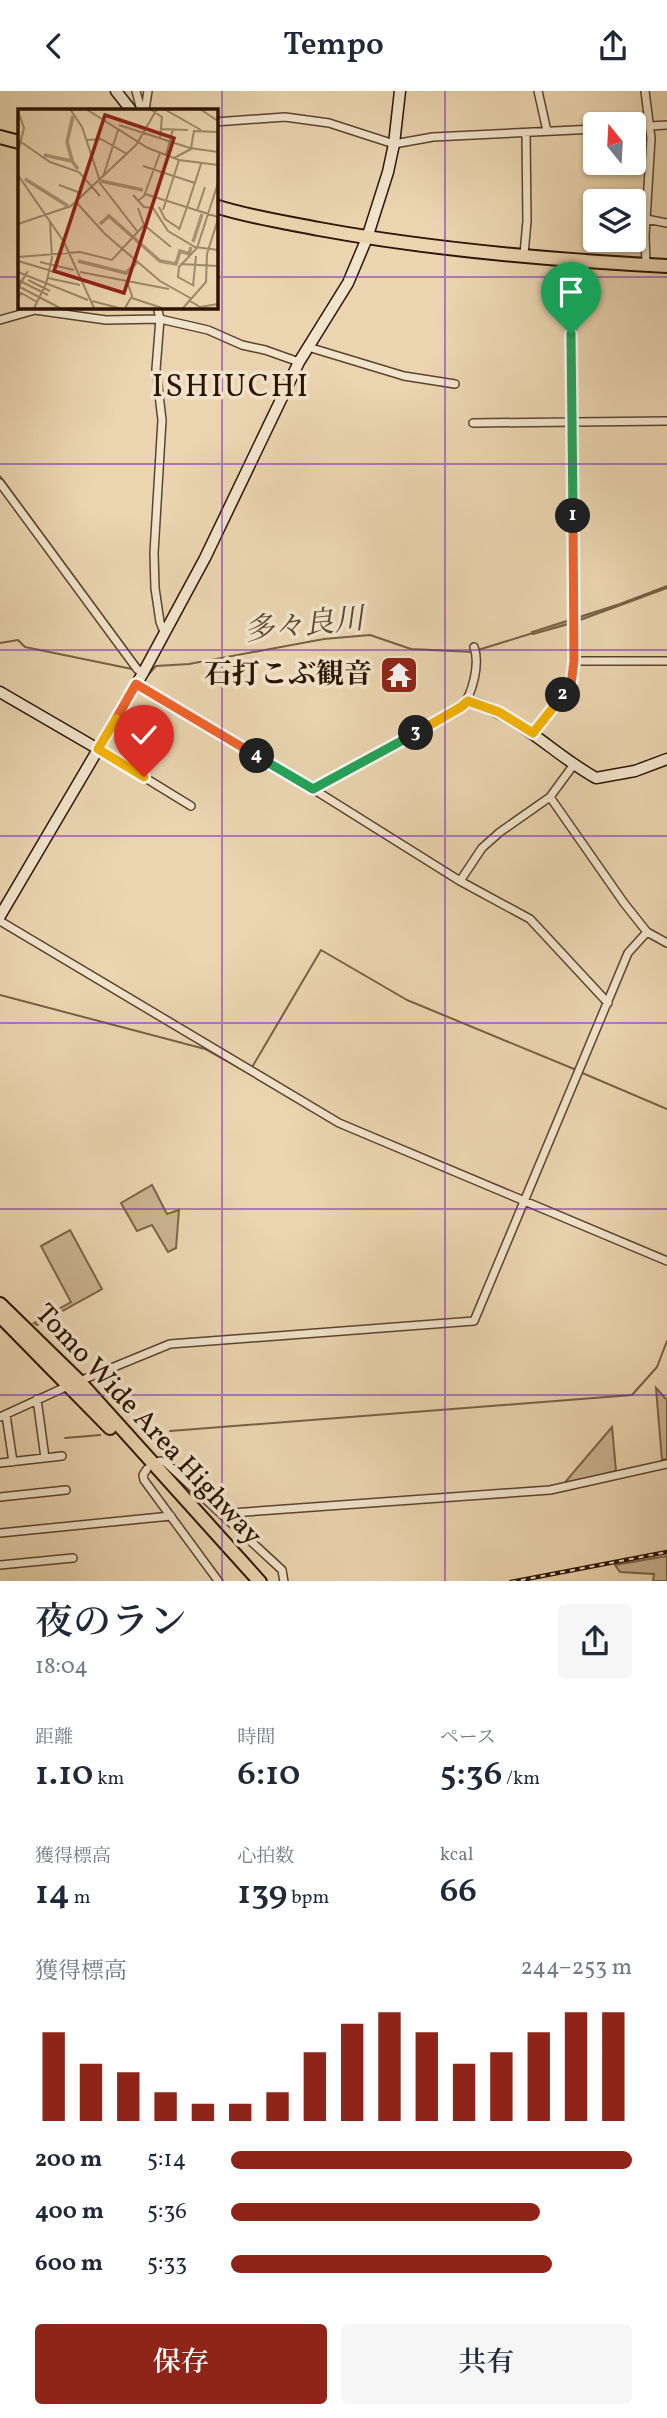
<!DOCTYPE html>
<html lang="ja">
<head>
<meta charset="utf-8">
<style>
  :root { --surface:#fff; --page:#f6f6f7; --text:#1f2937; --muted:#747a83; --accent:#8f2418 }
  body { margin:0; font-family:Vollkorn,"Noto Serif JP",serif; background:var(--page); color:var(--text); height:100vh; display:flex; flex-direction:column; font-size:26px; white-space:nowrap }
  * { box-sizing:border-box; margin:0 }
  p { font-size:23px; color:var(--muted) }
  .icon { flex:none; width:38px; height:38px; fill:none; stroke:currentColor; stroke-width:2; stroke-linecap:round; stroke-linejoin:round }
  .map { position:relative; height:1490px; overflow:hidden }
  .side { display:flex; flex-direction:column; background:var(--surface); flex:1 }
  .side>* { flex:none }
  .needle { width:46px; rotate:342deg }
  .fabs { position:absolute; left:583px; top:21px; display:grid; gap:14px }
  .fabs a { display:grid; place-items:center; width:63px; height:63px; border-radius:7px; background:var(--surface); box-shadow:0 2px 5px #0004; font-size:35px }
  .pin { position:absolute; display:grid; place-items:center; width:60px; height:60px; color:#fff; margin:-72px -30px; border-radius:50% 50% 50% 0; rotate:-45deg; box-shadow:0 0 7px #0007 }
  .pin .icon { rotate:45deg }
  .km { position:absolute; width:35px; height:35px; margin:-18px; border-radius:50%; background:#222; color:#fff; font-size:19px; line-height:35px; text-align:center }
  .round { display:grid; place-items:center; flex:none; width:74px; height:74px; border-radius:7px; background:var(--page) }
  .overview { display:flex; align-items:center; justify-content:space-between; height:119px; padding:0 35px }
  h1 { font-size:38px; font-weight:600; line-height:52px }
  .metrics { display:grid; grid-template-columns:repeat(3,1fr); gap:10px; height:119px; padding:7px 35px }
  .metrics div { display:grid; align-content:center }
  .metrics b { font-size:35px; font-weight:600 }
  .metrics small { font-size:19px; font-weight:400 }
  .metrics p { font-size:19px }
  .chart { height:196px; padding:14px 35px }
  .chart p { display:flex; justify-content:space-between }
  .chart svg { width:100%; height:126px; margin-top:7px; stroke:var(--accent); stroke-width:6 }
  .action { display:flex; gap:14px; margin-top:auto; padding:14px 35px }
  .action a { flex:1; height:80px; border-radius:7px; background:var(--accent); color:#fff; font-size:28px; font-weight:600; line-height:80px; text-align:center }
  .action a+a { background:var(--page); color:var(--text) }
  ul { padding:0 35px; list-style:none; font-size:23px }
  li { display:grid; grid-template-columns:112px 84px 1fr; align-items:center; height:52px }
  li i { height:18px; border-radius:9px; background:var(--accent) }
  header { display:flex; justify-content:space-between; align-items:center; height:91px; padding:0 35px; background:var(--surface); font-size:32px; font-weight:600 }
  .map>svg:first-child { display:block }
  .green { fill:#cab492; stroke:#7b6449; stroke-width:2 }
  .water { fill:#a99374; stroke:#776046; stroke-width:2 }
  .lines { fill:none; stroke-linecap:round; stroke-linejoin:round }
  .stream { stroke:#776046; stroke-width:2 }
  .street-casing { stroke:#5c442c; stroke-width:10 }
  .secondary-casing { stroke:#2c1400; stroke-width:13 }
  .highway-casing { stroke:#2c1400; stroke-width:16 }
  .street { stroke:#f1e4cc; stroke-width:7 }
  .secondary { stroke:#f1e4cc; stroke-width:10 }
  .highway { stroke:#ead5b0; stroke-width:12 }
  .rail-casing { stroke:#2c1400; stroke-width:4.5 }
  .rail { stroke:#f1e4cc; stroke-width:2; stroke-dasharray:5; stroke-linecap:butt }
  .split-1-casing { stroke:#fff; stroke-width:14 }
  .split-2-casing { stroke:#fff; stroke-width:14 }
  .split-3-casing { stroke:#fff; stroke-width:14 }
  .split-4-casing { stroke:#fff; stroke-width:14 }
  .split-5-casing { stroke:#fff; stroke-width:14 }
  .split-6-casing { stroke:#fff; stroke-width:14 }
  .split-1 { stroke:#22a559; stroke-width:9 }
  .split-2 { stroke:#f0652b; stroke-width:9 }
  .split-3 { stroke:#f5b400; stroke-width:9 }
  .split-4 { stroke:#22a559; stroke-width:9 }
  .split-5 { stroke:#f0652b; stroke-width:9 }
  .split-6 { stroke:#f5b400; stroke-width:9 }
  .grid { fill:none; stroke:#7b2cbf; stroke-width:2; stroke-opacity:0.55 }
  .labels { text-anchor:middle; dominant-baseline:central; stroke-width:7; stroke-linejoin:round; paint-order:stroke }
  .poi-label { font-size:28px; font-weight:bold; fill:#2c1400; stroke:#f1e4cc; text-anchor:end }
  .street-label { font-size:28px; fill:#2c1400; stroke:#f1e4cc }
  .water-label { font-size:30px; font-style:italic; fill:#5e472e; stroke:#f1e4cc }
  .quarter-label { font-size:32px; letter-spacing:2px; fill:#2c1400; stroke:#f1e4cc }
  .inset-river { fill:none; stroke:#a99374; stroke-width:3.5 }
  .inset-road { fill:none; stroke:#9e886a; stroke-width:2 }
  .view { fill:#8f2418; fill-opacity:0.15; stroke:#8f2418; stroke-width:3.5 }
  .inset-edge { fill:none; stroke:#2c1400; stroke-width:3.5 }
</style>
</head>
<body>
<header><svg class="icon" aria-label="back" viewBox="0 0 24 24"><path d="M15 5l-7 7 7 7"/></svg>Tempo<svg class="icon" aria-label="share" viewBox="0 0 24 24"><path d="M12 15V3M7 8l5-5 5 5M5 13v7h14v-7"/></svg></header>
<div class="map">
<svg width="667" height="1491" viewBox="0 0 667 1491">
  <rect width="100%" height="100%" fill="#ead5b0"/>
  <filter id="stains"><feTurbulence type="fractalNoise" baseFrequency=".00286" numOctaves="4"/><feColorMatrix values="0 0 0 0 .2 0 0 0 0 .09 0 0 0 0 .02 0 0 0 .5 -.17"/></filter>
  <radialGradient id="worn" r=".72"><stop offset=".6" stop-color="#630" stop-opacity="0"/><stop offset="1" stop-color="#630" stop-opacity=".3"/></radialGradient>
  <path class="green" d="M152 1094 167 1123 179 1119 176 1157 168 1161 152 1134 137 1140 121 1112Z
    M70 1139 102 1198 37 1234 34 1232 71 1211 41 1155Z
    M656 1297 667 1309V1368L662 1369Z
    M612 1336 616 1380 566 1393V1390Z
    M667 1465V1490H653L654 1483 620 1481 615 1474Z"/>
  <path class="water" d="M667 495V497L572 532 533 543 532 541 620 513Z"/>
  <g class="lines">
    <path class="stream" d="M0 385 139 574
      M0 552 18 549 25 556 132 578
      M478 559 533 542
      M148 584 156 575 189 573 324 548 370 544 411 558 473 561
      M0 904 205 958 248 982
      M251 978 321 859 407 909 574 978
      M580 981 667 1018
      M170 1340 632 1304 657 1276 667 1250
      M65 1347 100 1344"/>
    <defs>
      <path id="street" d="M136 0 141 19
        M538 0 547 40
        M645 0 651 47 645 145 646 173
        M145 19 148 0
        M215 31 285 26 329 32 394 53 433 46 595 38
        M634 36 667 34
        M646 128 667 132
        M524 163 527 130 526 42
        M157 215 160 228 156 278 162 329 154 462 155 497 160 531 164 541
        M0 229 35 219 106 229 160 228 208 239 242 254 265 259 299 271
        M308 256 404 285 455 293
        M473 332 667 330
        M0 392 137 578 143 582
        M474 556C480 572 473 604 461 616L313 698 460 790 530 828 608 912
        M574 570H667
        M533 642 572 589V217L573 207 582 189 585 169
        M98 658 191 715
        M550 706 624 812 647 841 667 852
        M460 790 482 757 500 741 550 706 575 672
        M0 830 339 1032 667 1170
        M37 1308 45 1367
        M6 1324 13 1371
        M0 1326 70 1294 170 1253 474 1230 628 862 647 841
        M0 1372 62 1365
        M154 1373 160 1370 165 1371 282 1479 284 1491
        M147 1378 143 1384 144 1389 219 1491
        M0 1406 66 1399
        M225 1426 232 1422 258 1420 550 1399 667 1373
        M0 1442 171 1425
        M0 1474 73 1467"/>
      <path id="secondary" d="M116 0 131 19
        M136 593 313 698
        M0 601 98 658
        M468 610C520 624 551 662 596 687L635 680 667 668
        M0 825 143 582 205 467 299 271 348 192 367 147 388 81 394 53 400 0"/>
      <path id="highway" d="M0 46 19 51
        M215 115C249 126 284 131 319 138 433 159 551 169 667 175
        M0 1213 79 1290 260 1491
        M0 1225 110 1337"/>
    </defs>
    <use href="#street" class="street-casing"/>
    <use href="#secondary" class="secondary-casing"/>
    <use href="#highway" class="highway-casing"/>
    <use href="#street" class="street"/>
    <use href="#secondary" class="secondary"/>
    <use href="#highway" class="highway"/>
    <defs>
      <path id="rail" d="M511 1491 667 1461"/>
    </defs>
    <use href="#rail" class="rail-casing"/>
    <use href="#rail" class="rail"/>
  </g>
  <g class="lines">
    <defs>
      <path id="split-1" d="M571 243 573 425"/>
      <path id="split-2" d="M563 604 571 594 574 570 573 425"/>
      <path id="split-3" d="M416 642 461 616 468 610 499 621 533 642 563 604"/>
      <path id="split-4" d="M257 665 313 698 416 642"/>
      <path id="split-5" d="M116 628 136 593 257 665"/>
      <path id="split-6" d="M116 628 98 658 144 686"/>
    </defs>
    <use href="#split-1" class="split-1-casing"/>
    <use href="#split-2" class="split-2-casing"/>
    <use href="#split-3" class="split-3-casing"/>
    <use href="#split-4" class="split-4-casing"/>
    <use href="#split-5" class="split-5-casing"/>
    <use href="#split-6" class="split-6-casing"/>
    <use href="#split-1" class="split-1"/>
    <use href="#split-2" class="split-2"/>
    <use href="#split-3" class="split-3"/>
    <use href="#split-4" class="split-4"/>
    <use href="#split-5" class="split-5"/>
    <use href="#split-6" class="split-6"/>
  </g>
  <path class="grid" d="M222 0V1491M445 0V1491M0 186H19M215 186H667M0 373H667M0 559H667M0 745H667M0 932H667M0 1118H667M0 1304H667"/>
  <defs>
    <symbol id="temple-square" viewBox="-11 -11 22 22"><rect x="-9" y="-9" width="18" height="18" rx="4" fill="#8f2418" stroke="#f1e4cc"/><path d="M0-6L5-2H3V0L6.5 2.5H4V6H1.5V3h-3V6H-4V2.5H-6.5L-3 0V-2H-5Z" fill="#fff"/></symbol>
  </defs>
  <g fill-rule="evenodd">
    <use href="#temple-square" x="377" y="562" width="44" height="44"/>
  </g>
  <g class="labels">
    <g class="poi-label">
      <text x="372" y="584">石打こぶ観音</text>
    </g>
    <g class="street-label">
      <text transform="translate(148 1334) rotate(47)">Tomo Wide Area Highway</text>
    </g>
    <g class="water-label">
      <text transform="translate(304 535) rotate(-6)">多々良川</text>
    </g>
    <g class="quarter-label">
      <text x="231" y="297">ISHIUCHI</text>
    </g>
  </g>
  <g transform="translate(18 18)">
    <rect width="200" height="200" fill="#ead5b0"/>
    <path class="inset-river" d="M26 46 54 52 60 60M54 51 49 33 55 7M7 70 50 97M83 72 125 81M82 115 91 107 142 152 158 155 162 142 171 145 173 138M175 133 184 105M60 152 108 164 119 153"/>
    <path class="inset-road" d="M52 0 64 18 82 72M68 0 130 39 161 51 200 56M132 0 144 8 142 29M146 0 183 21M182 0 200 12M0 2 6 19 0 43M101 16 172 39 200 43M143 20 170 21M69 31 83 30 109 45M3 33 32 53 61 63 82 87M173 39 176 22 200 23M148 46 155 20M156 49 175 39M125 57 177 74M0 66 46 133 76 199M85 68 100 21M81 73 119 122M41 76 60 83V91M127 85 200 108M115 86 126 98 135 99 150 122 177 138 200 141M121 91 126 87 142 44M58 93 87 125 142 172 174 190M141 98 147 110 162 120M169 98 183 55M120 99 126 116 153 138M145 101 161 51M179 102 187 78M0 115 53 97 118 36 139 0M161 121 169 98M0 148 62 143 94 151 126 116M0 152 44 165M22 153 56 161M162 155 200 157M0 163 70 191M62 163 151 180M30 169 62 176M0 171 30 186M10 171 32 182M0 177 42 199M175 177 178 147M176 177 160 168 161 158 179 139 200 74M0 179 10 162 3 173M0 189 3 184 19 193M114 189 144 199M74 192 101 199M172 192 182 198 200 195M16 199 28 175 34 149 32 113M107 199 114 187 109 172M165 199 188 173 189 145 200 110"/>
    <path class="view" d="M87 6 156 29 106 184 36 162Z"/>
    <rect width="200" height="200" class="inset-edge"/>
  </g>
  <rect width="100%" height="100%" filter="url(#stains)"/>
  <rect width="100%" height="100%" fill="url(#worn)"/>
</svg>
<div class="fabs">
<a><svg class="needle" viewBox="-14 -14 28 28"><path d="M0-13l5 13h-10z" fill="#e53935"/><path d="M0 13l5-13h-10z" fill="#747a83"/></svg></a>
<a><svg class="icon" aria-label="layers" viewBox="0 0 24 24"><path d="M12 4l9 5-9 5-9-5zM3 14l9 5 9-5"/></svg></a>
</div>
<div class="pin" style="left:571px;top:243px;background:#1e9e55"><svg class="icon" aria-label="arrive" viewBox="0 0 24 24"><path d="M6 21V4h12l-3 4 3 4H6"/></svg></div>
<div class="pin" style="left:144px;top:686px;background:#d93025"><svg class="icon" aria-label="check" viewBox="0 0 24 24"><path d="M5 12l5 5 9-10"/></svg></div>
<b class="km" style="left:573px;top:425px">1</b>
<b class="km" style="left:563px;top:604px">2</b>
<b class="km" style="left:416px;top:642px">3</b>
<b class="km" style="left:257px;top:665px">4</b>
</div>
<section class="side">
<div class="overview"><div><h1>夜のラン</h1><p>18:04</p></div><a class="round"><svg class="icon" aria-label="share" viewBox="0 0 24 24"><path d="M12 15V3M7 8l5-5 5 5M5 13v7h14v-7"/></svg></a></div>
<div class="metrics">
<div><p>距離</p><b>1.10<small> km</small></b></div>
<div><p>時間</p><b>6:10</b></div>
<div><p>ペース</p><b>5:36<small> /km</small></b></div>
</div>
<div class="metrics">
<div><p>獲得標高</p><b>14<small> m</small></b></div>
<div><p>心拍数</p><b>139<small> bpm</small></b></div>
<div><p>kcal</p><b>66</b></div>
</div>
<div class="chart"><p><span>獲得標高</span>244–253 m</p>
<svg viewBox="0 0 160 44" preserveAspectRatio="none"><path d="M5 44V13M15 44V24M25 44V27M35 44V34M45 44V38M55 44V38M65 44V34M75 44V20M85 44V10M95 44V6M105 44V13M115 44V24M125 44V20M135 44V13M145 44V6M155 44V6"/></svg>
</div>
<ul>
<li><b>200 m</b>5:14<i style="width:100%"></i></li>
<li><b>400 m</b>5:36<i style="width:77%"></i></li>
<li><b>600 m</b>5:33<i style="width:80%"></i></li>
</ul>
<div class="action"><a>保存</a><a>共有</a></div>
</section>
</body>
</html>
